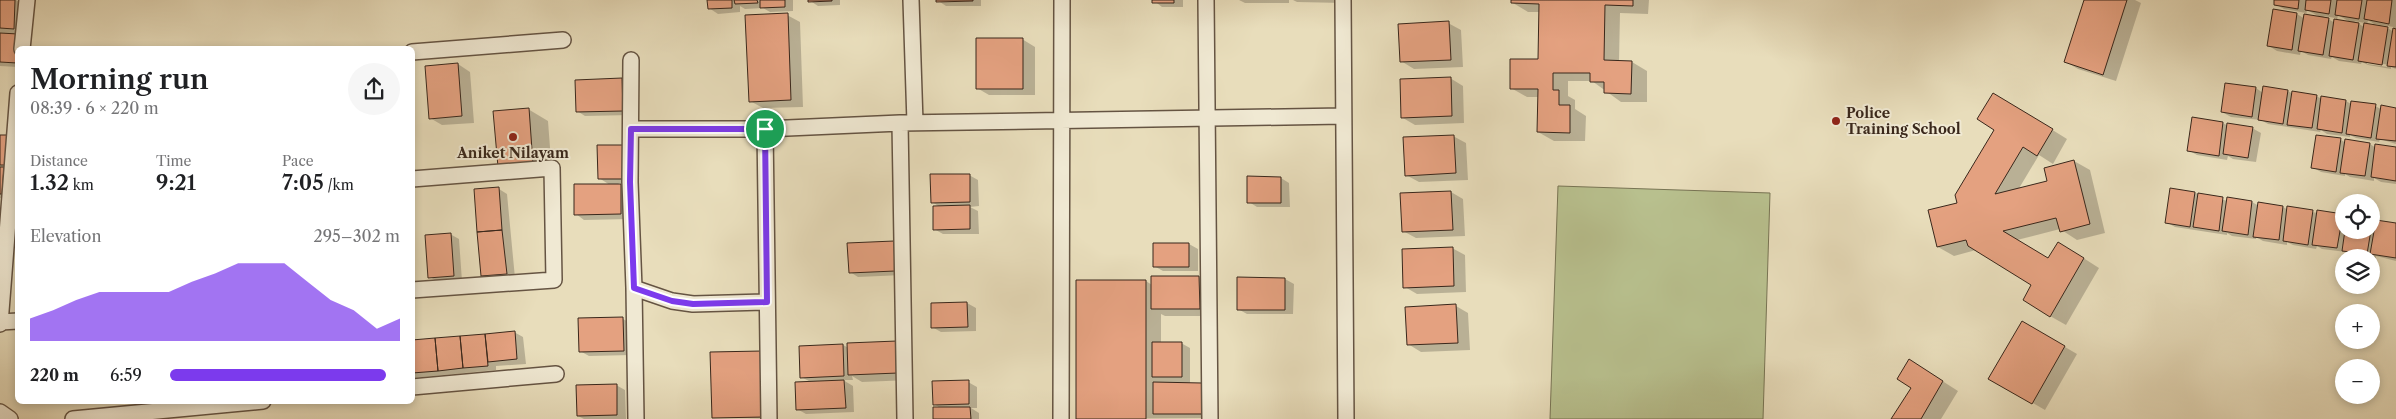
<!DOCTYPE html>
<html lang="en">
<head>
<meta charset="utf-8">
<style>
  :root { --surface:#fff; --page:#f6f6f6; --text:#202124; --muted:#757577; --accent:#7c3aed }
  body { margin:0; font-family:"Libre Caslon Text",serif; background:var(--page); color:var(--text); height:100vh; display:flex; flex-direction:column; font-size:19px; white-space:nowrap }
  * { box-sizing:border-box; margin:0 }
  p { font-size:16px; color:var(--muted) }
  .icon { flex:none; width:28px; height:28px; fill:none; stroke:currentColor; stroke-width:2; stroke-linecap:round; stroke-linejoin:round }
  .map { position:relative; flex:1; overflow:hidden }
  .sheet { position:absolute; left:15px; top:46px; width:400px; height:358px; display:flex; flex-direction:column; background:var(--surface); border-radius:8px; box-shadow:0 2px 8px #0003 }
  .sheet>* { flex:none }
  .buttons { position:absolute; left:2335px; top:194px; display:grid; gap:10px }
  .buttons a { display:grid; place-items:center; width:45px; height:45px; border-radius:50%; background:var(--surface); box-shadow:0 2px 8px #0003; font-size:25px }
  .pin { position:absolute; display:grid; place-items:center; width:42px; height:42px; color:#fff; margin:-21px; border:2px solid #fff; border-radius:50%; box-shadow:0 1px 5px #0007 }
  .round { display:grid; place-items:center; flex:none; width:52px; height:52px; border-radius:26px; background:var(--page) }
  .head { display:flex; align-items:center; justify-content:space-between; height:85px; padding:0 15px }
  h1 { font-size:28px; font-weight:600; line-height:38px }
  .stats { display:grid; grid-template-columns:repeat(3,1fr); gap:8px; height:85px; padding:5px 15px }
  .stats div { display:grid; align-content:center }
  .stats b { font-size:21px; font-weight:600 }
  .stats small { font-size:14px; font-weight:400 }
  .stats p { font-size:14px }
  .chart { height:140px; padding:10px 15px }
  .chart p { display:flex; justify-content:space-between }
  .chart svg { width:100%; height:90px; margin-top:5px; fill:var(--accent); opacity:.7 }
  ul { padding:0 15px; list-style:none; font-size:16px }
  li { display:grid; grid-template-columns:80px 60px 1fr; align-items:center; height:38px }
  li i { height:12px; border-radius:6px; background:var(--accent) }
  .map>svg:first-child { display:block }
  .green { fill:#b8c08e; stroke:#787454 }
  .shadow { fill:#0003; fill-rule:evenodd }
  .building { fill:#e4a180; stroke:#39271b }
  .lines { fill:none; stroke-linecap:round; stroke-linejoin:round }
  .street-casing { stroke:#655443; stroke-width:18 }
  .street { stroke:#f0e9d3; stroke-width:15 }
  .route-casing { stroke:#fff; stroke-width:10 }
  .route { stroke:#7c3aed; stroke-width:6 }
  .poi-dot { fill:#8f2418; stroke:#f0e9d3; stroke-width:2 }
  .labels { text-anchor:middle; dominant-baseline:central; stroke-width:4; stroke-linejoin:round; paint-order:stroke }
  .poi-label { font-size:14px; font-weight:bold; fill:#39271b; stroke:#f0e9d3; text-anchor:start }
</style>
</head>
<body>
<div class="map">
<svg width="2396" height="419" viewBox="0 0 2396 419">
  <rect width="100%" height="100%" fill="#e8ddbb"/>
  <filter id="stains"><feTurbulence type="fractalNoise" baseFrequency=".004" numOctaves="4"/><feColorMatrix values="0 0 0 0 .2 0 0 0 0 .09 0 0 0 0 .02 0 0 0 .5 -.17"/></filter>
  <radialGradient id="worn" r=".72"><stop offset=".6" stop-color="#630" stop-opacity="0"/><stop offset="1" stop-color="#630" stop-opacity=".3"/></radialGradient>
  <path class="green" d="M1558 186 1770 193 1763 419H1550Z"/>
  <path class="shadow" d="M0 0H16L24 5 22 34 14 33 27 40 18 49V67L0 66Z
    M709 0H793V11L770 12 763 8 745 9 740 6V12L718 14 709 8Z
    M809 0H840V5L818 6Z
    M937 0H981V6H946Z
    M1153 0H1183V7H1162Z
    M1239 0H1289V3H1245Z
    M1293 0H1343V3L1297 2Z
    M1513 0H1649L1648 14 1620 13 1619 62H1632L1647 71V102H1621L1592 81H1568V96L1575 100V109L1586 116 1585 141H1554L1538 132 1539 97H1527L1511 88 1539 60 1540 12H1528L1513 3Z
    M2086 0H2135L2141 3 2116 81 2078 69 2066 62Z
    M2276 0H2396V69L2391 67V69L2368 65 2362 62 2361 64 2339 61 2332 57 2331 59 2308 55 2301 51 2300 55 2277 51 2269 46 2274 10 2297 14 2305 19 2306 13 2284 9 2275 4ZM2307 10 2320 17 2306 15ZM2338 15 2350 22 2337 20ZM2323 16 2336 18 2335 23ZM2368 20 2374 24 2394 27V32L2384 26 2367 25ZM2354 21 2365 23 2364 27ZM2367 61 2389 65 2388 67 2367 64Z
    M787 15 800 22 803 107 763 108 750 101Z
    M1448 23 1461 30 1463 67 1414 69 1401 61Z
    M1022 39 1035 47V95H989L977 88Z
    M458 64 470 72 474 123 442 125 430 118Z
    M1450 78 1463 86 1464 123 1415 125 1403 118Z
    M622 80 631 85V115L585 116 577 111Z
    M2256 88 2263 93 2288 91 2293 94 2316 96 2322 99V97L2346 101 2351 104 2375 106 2381 109H2396V144L2380 139 2379 142 2356 138 2350 135V137L2327 134 2321 130 2320 132 2268 124 2261 120 2231 117 2222 112Z
    M2009 103 2067 139 2053 164 2039 155 2018 190 2049 182 2074 161 2090 170 2105 233 2077 240 2060 229 2017 240 2049 259 2074 252 2099 268 2066 325 2050 316 2033 285 1976 250 1954 256 1938 247Z
    M528 109 548 121 552 174 518 177Z
    M2223 123 2228 126 2252 128 2261 133 2256 162 2233 159 2228 156 2227 160 2197 155 2188 150Z
    M0 136H7L15 141 14 169 3 168 12 174 11 199 0 198Z
    M1453 136 1466 143 1468 180 1419 182 1406 175Z
    M2341 140 2346 143V141L2370 144 2376 148H2396V184L2381 182 2374 178V181L2350 177 2345 174V176L2321 172 2312 167Z
    M598 146 632 183H618L629 190 630 219 584 220 576 214 610 185 599 178Z
    M969 175 978 180 979 206 970 207 978 211 979 234H943L934 229 940 207 932 202Z
    M1281 178 1289 183 1290 207H1257L1249 202Z
    M499 189 507 194 515 278 490 280 482 275Z
    M1451 192 1463 199 1465 236 1416 238 1403 231Z
    M2195 193 2228 201V198L2252 202 2259 206V204L2283 207 2288 210 2342 215 2344 230H2371V221L2376 224H2396V261L2376 256V258L2352 255 2346 252 2322 249 2317 246 2316 249 2293 245 2287 242V245L2263 241 2256 237V239L2232 236 2227 233V235L2175 227 2166 222Z
    M450 234 459 239 462 281 438 282 430 277Z
    M893 242 902 247 903 275 858 277 850 272Z
    M1189 244 1198 249V271H1163L1154 266Z
    M1452 248 1465 255 1466 292 1417 294 1405 287Z
    M1199 277 1211 285 1212 316H1165L1161 314V343H1181L1190 348V384H1202L1210 389V418L1078 419 1146 281 1152 285Z
    M1285 279 1294 284 1293 314H1247L1238 309Z
    M967 303 976 308V331L941 332 932 327Z
    M1456 306 1468 313 1470 350 1421 352 1408 344Z
    M623 319 632 324V355L589 356 580 351Z
    M2022 322 2077 354 2045 410 1990 378Z
    M514 332 523 337 526 364 496 366V370L412 378V341Z
    M843 345 910 380 862 382 852 376 853 380H843L853 386 854 412 806 414 797 409 811 382 801 377Z
    M711 353 776 419 713 417Z
    M1925 370 1958 391 1941 419H1893Z
    M968 382 977 387V408H971L979 413V419H934L942 409 934 404Z
    M616 385 625 390 626 419H584L578 416Z"/>
  <path class="building" d="M0 0H15L14 29 0 28Z
    M707 0H732V8L708 9Z
    M734 0H757L758 3 735 4Z
    M760 0H785V7L760 8Z
    M808 0H832V1L808 2Z
    M936 0H973V1L936 2Z
    M1152 0H1174V3H1152Z
    M1511 0H1633V6L1605 5 1604 60 1632 61 1631 94 1604 93V82H1590V73H1553V90H1559V105H1570V133L1537 132 1538 89H1510V59H1538L1539 4 1511 3Z
    M2084 0H2127L2103 75 2064 62Z
    M2274 0H2299L2298 9 2274 5Z
    M2306 0H2331L2329 14 2305 10Z
    M2337 0H2362L2359 19 2335 15Z
    M2367 0H2392L2389 24 2364 19Z
    M2273 9 2297 13 2292 50 2267 46Z
    M788 13 791 100 749 102 745 15Z
    M2304 14 2329 18 2323 55 2298 51Z
    M2334 19 2359 23 2353 60 2329 56Z
    M1449 21 1451 60 1400 62 1398 24Z
    M2364 23 2388 27 2382 65 2358 61Z
    M2393 28 2396 29V67L2387 66Z
    M0 33 18 34 17 63 0 62Z
    M976 38H1023V89H976Z
    M458 63 462 116 429 119 425 66Z
    M1451 77 1452 116 1401 118 1400 79Z
    M622 78 623 111 576 112 575 80Z
    M2225 83 2256 87 2252 117 2221 112Z
    M2263 86 2288 90 2283 124 2258 120Z
    M2292 91 2317 95 2312 128 2287 125Z
    M1993 93 2053 129 2037 156 2023 147 1995 194 2047 181 2044 168 2074 160 2090 224 2060 232 2056 218 2003 231 2048 258 2058 242 2084 258 2050 317 2023 300 2031 285 1968 246 1966 240 1937 247 1928 210 1957 203 1955 195 1994 130 1977 119Z
    M2321 96 2346 100 2342 133 2317 129Z
    M2351 101 2376 104 2371 138 2346 134Z
    M2381 105 2396 108V141L2376 139Z
    M529 108 533 164 498 167 493 111Z
    M2192 117 2223 122 2219 156 2187 151Z
    M2227 123 2253 127 2248 158 2223 154Z
    M0 135H7L5 165H0Z
    M1454 135 1456 173 1405 176 1403 137Z
    M2316 135 2341 138 2336 172 2311 168Z
    M2345 139 2370 143 2365 176 2340 173Z
    M2375 144 2396 147V181L2371 177Z
    M597 145H623V179H598Z
    M0 167H4L2 194H0Z
    M930 174H970V202L931 203Z
    M1247 176 1281 177V203H1247Z
    M574 184H621V214L574 215Z
    M499 187 502 230 477 232 474 189Z
    M2170 188 2195 192 2190 227 2165 223Z
    M1451 191 1453 230 1402 232 1400 193Z
    M2198 193 2223 197 2219 231 2193 227Z
    M2227 197 2252 201 2248 235 2222 231Z
    M2258 202 2283 206 2279 240 2253 237Z
    M970 205V229L933 230V206Z
    M2287 206 2313 210 2308 245 2283 241Z
    M2317 210 2343 214 2337 248 2312 245Z
    M2376 220 2396 223V258L2370 254Z
    M502 230 507 274 481 276 477 232Z
    M2345 230H2371L2367 254 2342 251Z
    M451 233 454 276 428 278 425 235Z
    M894 241 895 271 849 273 847 243Z
    M1153 243H1189V267H1153Z
    M1453 247 1454 286 1403 288 1402 249Z
    M1151 276H1199L1200 309H1151Z
    M1237 277 1285 278V310H1237Z
    M1076 280H1146V419H1076Z
    M967 302 968 327 931 328V303Z
    M1456 304 1458 343 1407 345 1405 307Z
    M623 317 624 351 579 352 578 318Z
    M2022 321 2065 346 2032 404 1988 379Z
    M515 331 517 359 488 362 485 334Z
    M485 334 488 366 463 368 460 336Z
    M460 336 463 368 438 371 435 338Z
    M435 338 438 371 412 373V340Z
    M897 341 898 373 848 375 847 343Z
    M1152 342H1182V377H1152Z
    M843 344 844 376 800 378 799 346Z
    M762 351 764 417 712 418 710 352Z
    M1909 359 1943 381 1921 419H1891L1911 388 1897 379Z
    M844 380 846 408 796 410 795 382Z
    M969 380V404L933 405 932 381Z
    M1153 382 1202 383V414H1153Z
    M617 384V415L577 416 576 385Z
    M933 407H970L971 419H933Z"/>
  <g class="lines">
    <defs>
      <path id="street" d="M911 0 915 123
        M1206 0 1210 419
        M1343 0 1346 419
        M22 49 27 0
        M412 52 563 40
        M631 60 630 182 634 288 636 419
        M900 123 905 419
        M631 129H765L900 123 1343 116
        M765 129 769 419
        M412 179 552 168 554 280 412 290
        M634 288 672 301 693 304 767 302
        M0 322 18 321
        M0 324 18 93
        M412 387 556 374
        M0 412 10 419
        M73 419 263 401
        M1061 419 1062 0"/>
    </defs>
    <use href="#street" class="street-casing"/>
    <use href="#street" class="street"/>
  </g>
  <g class="lines">
    <defs>
      <path id="route" d="M631 129H765L767 302 693 304 672 301 634 288 630 182Z"/>
    </defs>
    <use href="#route" class="route-casing"/>
    <use href="#route" class="route"/>
  </g>
  <g class="poi-dot">
    <circle cx="1836" cy="121" r="5"/>
    <circle cx="513" cy="137" r="5"/>
  </g>
  <g class="labels">
    <g class="poi-label">
      <text x="1846" y="113">Police<tspan x="1846" dy="16">Training School</tspan></text>
      <text x="513" y="153" text-anchor="middle">Aniket Nilayam</text>
    </g>
  </g>
  <rect width="100%" height="100%" filter="url(#stains)"/>
  <rect width="100%" height="100%" fill="url(#worn)"/>
</svg>
<div class="buttons">
<a><svg class="icon" aria-label="locate" viewBox="0 0 24 24"><circle cx="12" cy="12" r="6"/><path d="M12 2v4M12 18v4M2 12h4M18 12h4"/></svg></a>
<a><svg class="icon" aria-label="layers" viewBox="0 0 24 24"><path d="M12 4l9 5-9 5-9-5zM3 14l9 5 9-5"/></svg></a>
<a>+</a>
<a>−</a>
</div>
<div class="pin" style="left:765px;top:129px;background:#1e9e55"><svg class="icon" aria-label="arrive" viewBox="0 0 24 24"><path d="M6 21V4h12l-3 4 3 4H6"/></svg></div>
<section class="sheet">
<div class="head"><div><h1>Morning run</h1><p>08:39 · 6 × 220 m</p></div><a class="round"><svg class="icon" aria-label="share" viewBox="0 0 24 24"><path d="M12 15V3M7 8l5-5 5 5M5 13v7h14v-7"/></svg></a></div>
<div class="stats">
<div><p>Distance</p><b>1.32<small> km</small></b></div>
<div><p>Time</p><b>9:21</b></div>
<div><p>Pace</p><b>7:05<small> /km</small></b></div>
</div>
<div class="chart"><p><span>Elevation</span>295–302 m</p>
<svg viewBox="0 0 160 44" preserveAspectRatio="none"><path d="M0 44V33L10 29L20 24L30 20L40 20L50 20L60 20L70 15L80 11L90 6L100 6L110 6L120 15L130 24L140 29L150 38L160 33V44z"/></svg>
</div>
<ul>
<li><b>220 m</b>6:59<i style="width:94%"></i></li>
</ul>
</section>
</div>
</body>
</html>
